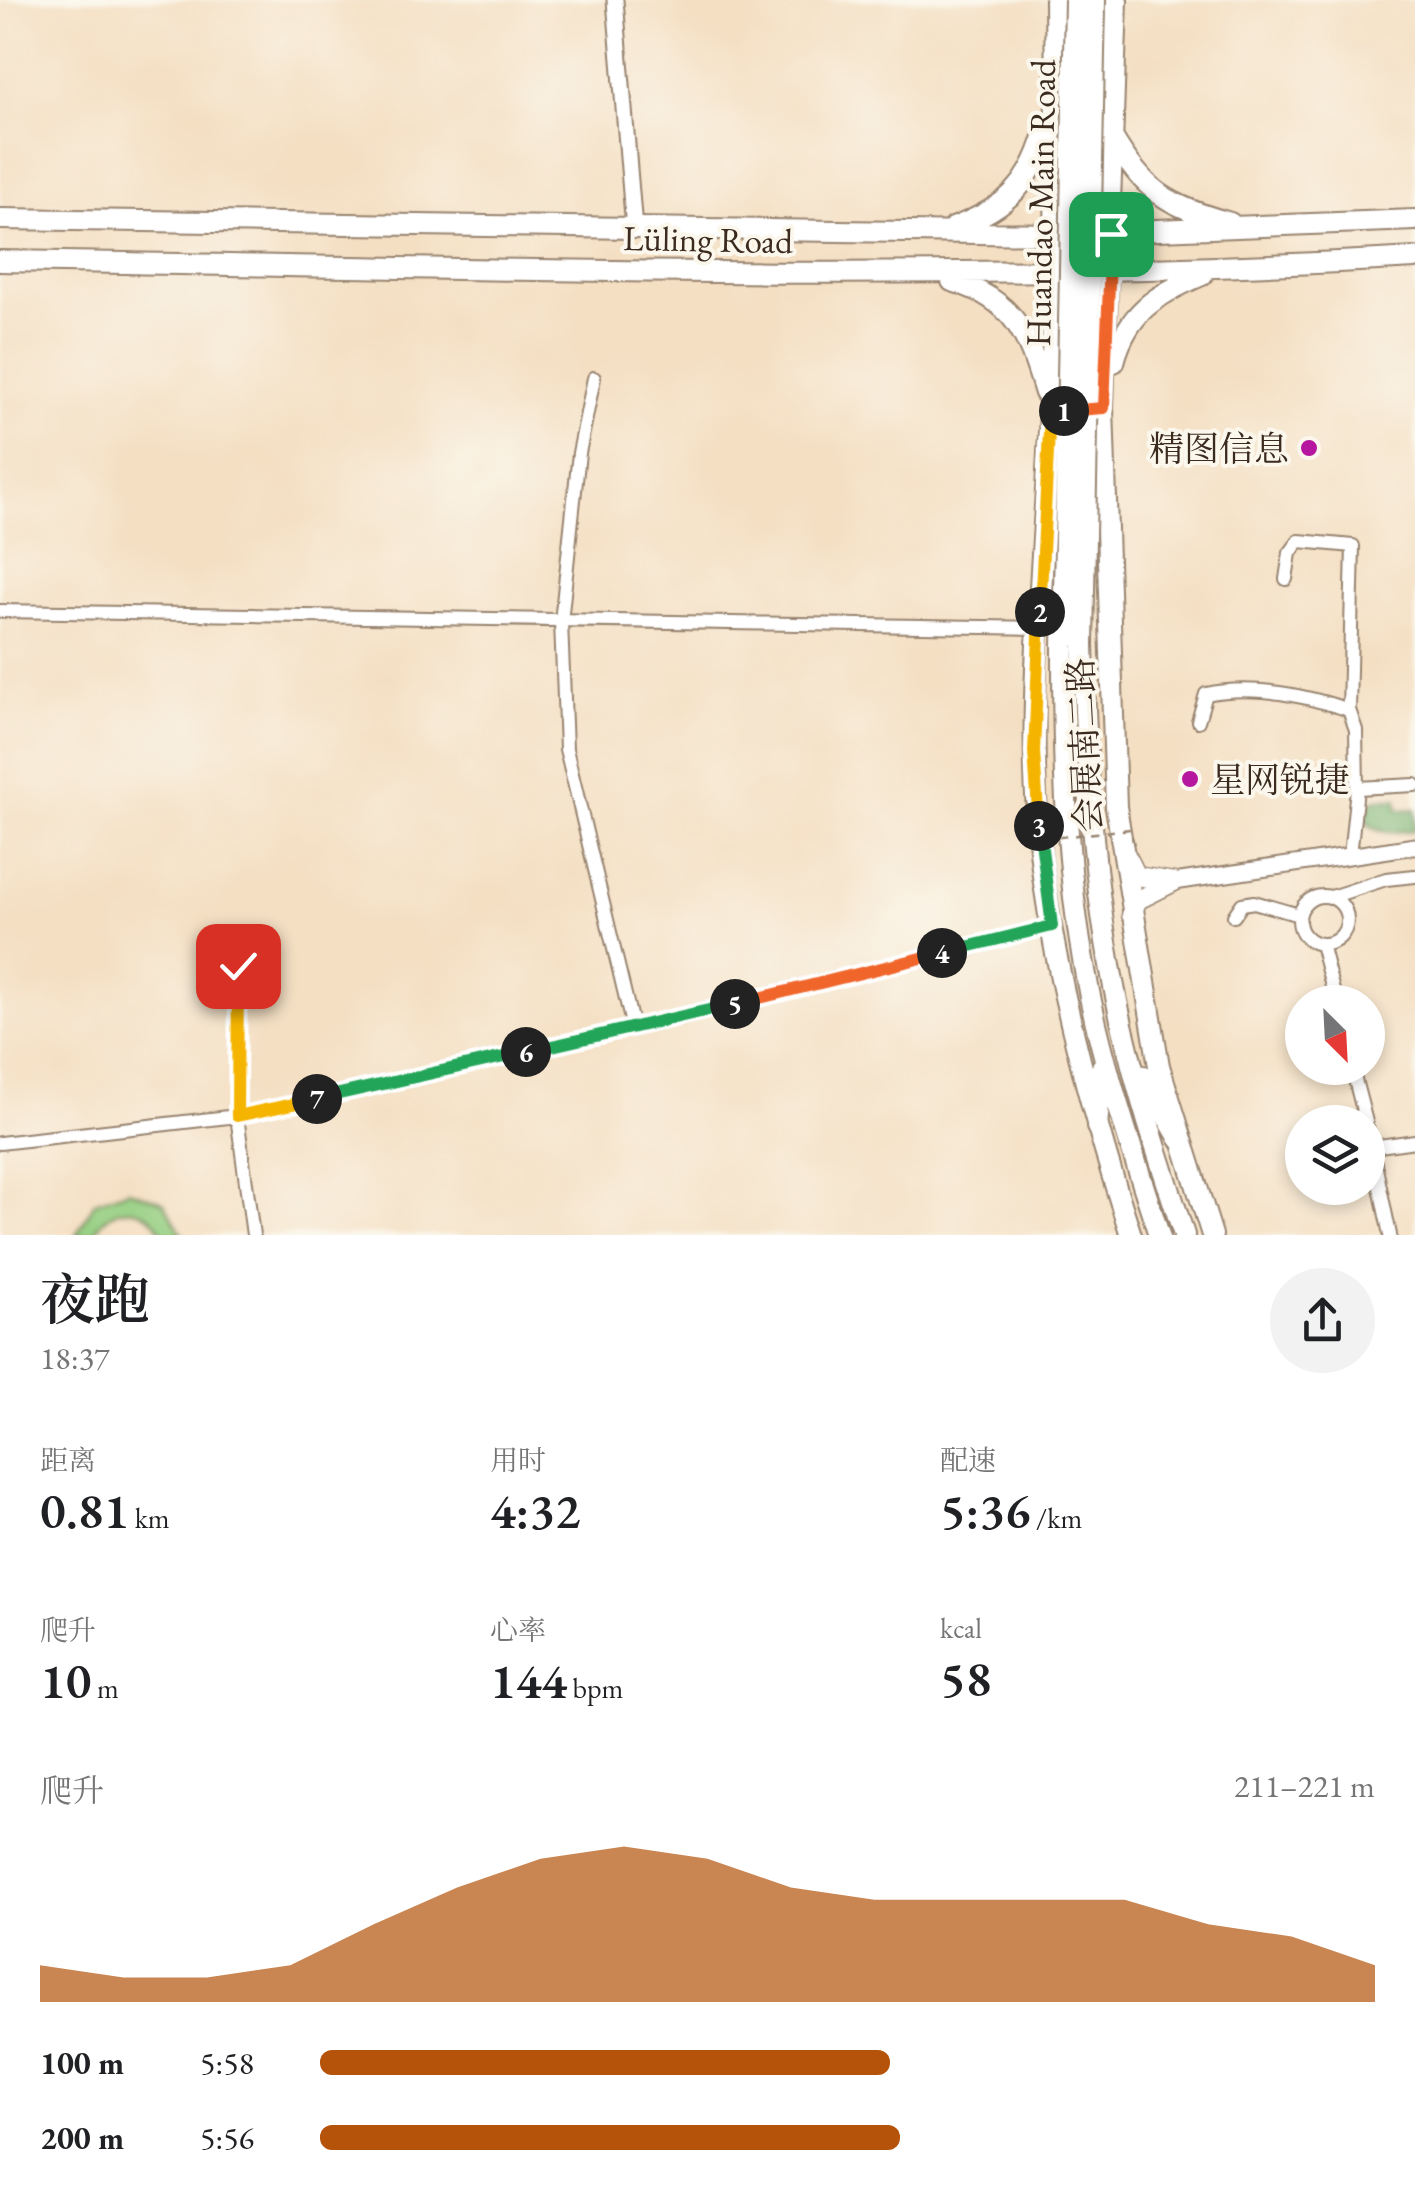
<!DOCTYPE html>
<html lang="zh">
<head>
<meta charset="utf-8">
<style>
  :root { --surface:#fff; --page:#f2f2f2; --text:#202124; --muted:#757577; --accent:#b45309 }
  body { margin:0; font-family:"EB Garamond","Noto Serif SC",serif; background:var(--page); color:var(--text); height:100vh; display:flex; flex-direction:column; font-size:38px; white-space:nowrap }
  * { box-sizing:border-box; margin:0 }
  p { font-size:32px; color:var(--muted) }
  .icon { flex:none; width:55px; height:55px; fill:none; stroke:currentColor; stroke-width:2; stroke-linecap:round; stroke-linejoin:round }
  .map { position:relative; height:1235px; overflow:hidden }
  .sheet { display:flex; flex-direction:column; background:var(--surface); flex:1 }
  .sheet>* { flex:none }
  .needle { width:65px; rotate:156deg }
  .controls { position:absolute; left:1285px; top:985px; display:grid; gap:20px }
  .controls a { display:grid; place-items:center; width:100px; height:100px; border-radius:50%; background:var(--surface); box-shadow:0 5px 15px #0003; font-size:50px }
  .pin { position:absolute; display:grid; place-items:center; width:85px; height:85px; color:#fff; margin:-42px; border-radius:20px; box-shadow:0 5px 15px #0006 }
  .km { position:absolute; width:50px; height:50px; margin:-25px; border-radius:50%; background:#222; color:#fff; font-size:28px; line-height:50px; text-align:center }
  .round { display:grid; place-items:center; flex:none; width:105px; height:105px; border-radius:52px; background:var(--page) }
  .head { display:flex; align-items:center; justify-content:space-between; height:170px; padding:0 40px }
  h1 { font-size:55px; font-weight:600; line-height:75px }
  .metrics { display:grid; grid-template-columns:repeat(3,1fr); gap:15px; height:170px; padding:10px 40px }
  .metrics div { display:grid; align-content:center }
  .metrics b { font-size:50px; font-weight:600 }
  .metrics small { font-size:28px; font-weight:400 }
  .metrics p { font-size:28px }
  .chart { height:280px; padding:20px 40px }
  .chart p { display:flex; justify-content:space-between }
  .chart svg { width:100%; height:180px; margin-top:10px; fill:var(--accent); opacity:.7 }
  ul { padding:0 40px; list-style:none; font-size:32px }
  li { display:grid; grid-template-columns:160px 120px 1fr; align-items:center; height:75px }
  li i { height:25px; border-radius:12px; background:var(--accent) }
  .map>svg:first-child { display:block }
  .green { fill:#96cf82; stroke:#687c50; stroke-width:2.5 }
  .forest { fill:#78b270; stroke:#5a6e47; stroke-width:2.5 }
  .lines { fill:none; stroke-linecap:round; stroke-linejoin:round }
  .minor-casing { stroke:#988470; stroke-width:16 }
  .tertiary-casing { stroke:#988470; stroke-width:19 }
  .secondary-casing { stroke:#988470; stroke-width:21 }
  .primary-casing { stroke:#988470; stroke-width:24 }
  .trunk-casing { stroke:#988470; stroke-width:24 }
  .minor { stroke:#fff; stroke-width:12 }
  .tertiary { stroke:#fff; stroke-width:15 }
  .secondary { stroke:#fff; stroke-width:18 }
  .primary { stroke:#fff; stroke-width:20 }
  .trunk { stroke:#fff; stroke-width:20 }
  .trunk-bridge-casing { stroke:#988470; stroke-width:24; stroke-linecap:butt }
  .path-bridge { stroke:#988470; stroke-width:2.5; stroke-dasharray:8 8; stroke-linecap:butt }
  .trunk-bridge { stroke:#fff; stroke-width:20 }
  .split-1-casing { stroke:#fff; stroke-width:20 }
  .split-2-casing { stroke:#fff; stroke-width:20 }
  .split-3-casing { stroke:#fff; stroke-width:20 }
  .split-4-casing { stroke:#fff; stroke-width:20 }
  .split-5-casing { stroke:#fff; stroke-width:20 }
  .split-6-casing { stroke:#fff; stroke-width:20 }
  .split-7-casing { stroke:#fff; stroke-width:20 }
  .split-8-casing { stroke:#fff; stroke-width:20 }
  .split-1 { stroke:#f0652b; stroke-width:12 }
  .split-2 { stroke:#f5b400; stroke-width:12 }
  .split-3 { stroke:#f5b400; stroke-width:12 }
  .split-4 { stroke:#22a559; stroke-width:12 }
  .split-5 { stroke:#f0652b; stroke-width:12 }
  .split-6 { stroke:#22a559; stroke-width:12 }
  .split-7 { stroke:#22a559; stroke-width:12 }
  .split-8 { stroke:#f5b400; stroke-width:12 }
  .poi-dot { fill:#b5179e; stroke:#fbf7ec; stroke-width:4 }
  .labels { text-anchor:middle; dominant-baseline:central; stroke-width:8; stroke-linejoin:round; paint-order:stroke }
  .street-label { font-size:35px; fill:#3b2a1e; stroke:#fbf7ec }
  .poi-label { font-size:35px; fill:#3b2a1e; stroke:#fbf7ec; text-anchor:end }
</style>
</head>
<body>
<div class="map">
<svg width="1415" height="1235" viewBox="0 0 1415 1235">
  <rect width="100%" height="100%" fill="#fbf7ec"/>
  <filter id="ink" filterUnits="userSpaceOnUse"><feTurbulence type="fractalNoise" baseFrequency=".01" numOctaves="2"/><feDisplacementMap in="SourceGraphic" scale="20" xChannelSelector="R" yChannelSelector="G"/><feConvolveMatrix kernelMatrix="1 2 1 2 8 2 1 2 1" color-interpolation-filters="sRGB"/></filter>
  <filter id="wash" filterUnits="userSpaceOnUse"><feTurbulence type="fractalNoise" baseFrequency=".0048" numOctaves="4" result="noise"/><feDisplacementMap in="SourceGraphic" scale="40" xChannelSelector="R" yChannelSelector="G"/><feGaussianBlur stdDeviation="2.25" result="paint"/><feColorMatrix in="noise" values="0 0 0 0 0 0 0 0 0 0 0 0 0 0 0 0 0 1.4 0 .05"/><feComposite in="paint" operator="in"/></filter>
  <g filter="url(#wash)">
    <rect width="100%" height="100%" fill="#f4dfc3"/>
    <path class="green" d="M129 1190 163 1202 183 1235H163C149 1201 108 1201 94 1235H76L95 1202Z"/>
    <path class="forest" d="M1376 799H1397L1398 810 1415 809V830C1394 833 1366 837 1363 810Z"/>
  </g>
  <g filter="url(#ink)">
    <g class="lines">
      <defs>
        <path id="minor" d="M594 378 579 453 561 622 566 749 633 1028
          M1286 579 1290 553 1299 541 1353 546 1349 710
          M0 611 1040 628
          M1198 721 1206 694C1253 684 1304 695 1349 710L1356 730 1357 788
          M1350 856 1357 788 1415 785
          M1299 920a24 24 0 1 1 48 0a24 24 0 1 1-48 0Z
          M1331 897 1386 879 1415 876
          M1234 916 1242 904 1254 902 1299 915
          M1321 944 1336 1002
          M238 965 237 1116 253 1235
          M1352 1068 1366 1122
          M1368 1130 1390 1235
          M0 1143 237 1116 633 1028 1052 926
          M1372 1147 1415 1141"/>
        <path id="tertiary" d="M615 0 634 229
          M1174 882 1415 846"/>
        <path id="secondary" d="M1127 856 1137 876 1174 882
          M1131 915 1138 900 1174 882"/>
        <path id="primary" d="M1055 0C1057 151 1056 303 1048 453 1041 596 1024 742 1044 883 1061 1002 1094 1121 1131 1235
          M1117 0 1103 407 1116 807 1159 1066 1212 1235
          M1111 135C1143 191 1168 206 1230 223
          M0 219 1054 234 1415 220
          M953 228C1011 206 1033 182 1048 123
          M0 261C472 268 944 285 1415 258
          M952 281C1015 300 1027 333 1045 393
          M1114 362C1127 312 1157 294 1202 275"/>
        <path id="trunk" d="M1083 644C1086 778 1094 914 1127 1045 1142 1109 1164 1172 1184 1235
          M1063 647C1063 758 1065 867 1086 976 1102 1064 1132 1149 1159 1235
          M1144 1076 1180 1139
          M1097 1127 1102 1067"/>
      </defs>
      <use href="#minor" class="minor-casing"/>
      <use href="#tertiary" class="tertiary-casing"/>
      <use href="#secondary" class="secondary-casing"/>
      <use href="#primary" class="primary-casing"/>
      <use href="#trunk" class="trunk-casing"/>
      <use href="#minor" class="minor"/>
      <use href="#tertiary" class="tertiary"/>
      <use href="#secondary" class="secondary"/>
      <use href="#primary" class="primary"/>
      <use href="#trunk" class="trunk"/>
      <defs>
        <path id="trunk-bridge" d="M1083 644 1095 0
          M1063 647 1075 0"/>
      </defs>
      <use href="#trunk-bridge" class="trunk-bridge-casing"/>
      <path class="path-bridge" d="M1027 801 1034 840 1130 829 1136 853"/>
      <use href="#trunk-bridge" class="trunk-bridge"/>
    </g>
  </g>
  <g class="lines" filter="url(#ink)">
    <defs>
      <path id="split-1" d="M1064 411 1104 408 1111 234"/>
      <path id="split-2" d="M1040 612 1050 412 1064 411"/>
      <path id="split-3" d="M1039 826 1034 752 1040 612"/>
      <path id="split-4" d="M942 953 1052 926 1039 826"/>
      <path id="split-5" d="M735 1004 942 953"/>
      <path id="split-6" d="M526 1052 735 1004"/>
      <path id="split-7" d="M317 1099 526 1052"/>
      <path id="split-8" d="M238 966 237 1116 317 1099"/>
    </defs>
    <use href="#split-1" class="split-1-casing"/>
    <use href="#split-2" class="split-2-casing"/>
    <use href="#split-3" class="split-3-casing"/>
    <use href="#split-4" class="split-4-casing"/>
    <use href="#split-5" class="split-5-casing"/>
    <use href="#split-6" class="split-6-casing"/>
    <use href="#split-7" class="split-7-casing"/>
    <use href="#split-8" class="split-8-casing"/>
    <use href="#split-1" class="split-1"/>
    <use href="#split-2" class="split-2"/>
    <use href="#split-3" class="split-3"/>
    <use href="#split-4" class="split-4"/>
    <use href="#split-5" class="split-5"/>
    <use href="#split-6" class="split-6"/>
    <use href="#split-7" class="split-7"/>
    <use href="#split-8" class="split-8"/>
  </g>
  <g class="poi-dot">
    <circle cx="1309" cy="448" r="10"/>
    <circle cx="1190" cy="779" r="10"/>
  </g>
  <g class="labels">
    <g class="street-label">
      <text transform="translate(1040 203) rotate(-89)">Huandao Main Road</text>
      <text transform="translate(708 239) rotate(1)">Lüling Road</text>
      <text transform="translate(1084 745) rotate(-93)">会展南二路</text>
    </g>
    <g class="poi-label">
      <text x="1289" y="448">精图信息</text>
      <text x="1210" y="779" text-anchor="start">星网锐捷</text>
    </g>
  </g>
</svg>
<div class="controls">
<a><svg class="needle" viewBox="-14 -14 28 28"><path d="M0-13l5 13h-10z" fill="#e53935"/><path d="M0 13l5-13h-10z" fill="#757577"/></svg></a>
<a><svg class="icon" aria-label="layers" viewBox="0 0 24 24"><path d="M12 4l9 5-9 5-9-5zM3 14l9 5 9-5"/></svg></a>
</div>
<div class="pin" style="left:1111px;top:234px;background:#1e9e55"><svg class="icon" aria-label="arrive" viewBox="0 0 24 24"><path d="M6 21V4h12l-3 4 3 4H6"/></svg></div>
<div class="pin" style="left:238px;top:966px;background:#d93025"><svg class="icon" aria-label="check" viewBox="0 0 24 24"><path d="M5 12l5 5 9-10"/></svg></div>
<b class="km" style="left:1064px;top:411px">1</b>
<b class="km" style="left:1040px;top:612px">2</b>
<b class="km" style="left:1039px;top:826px">3</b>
<b class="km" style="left:942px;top:953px">4</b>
<b class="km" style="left:735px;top:1004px">5</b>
<b class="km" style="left:526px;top:1052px">6</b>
<b class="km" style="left:317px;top:1099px">7</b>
</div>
<section class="sheet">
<div class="head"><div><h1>夜跑</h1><p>18:37</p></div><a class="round"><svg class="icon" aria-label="share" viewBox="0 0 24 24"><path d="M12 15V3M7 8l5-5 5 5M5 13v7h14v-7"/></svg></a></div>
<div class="metrics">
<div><p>距离</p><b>0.81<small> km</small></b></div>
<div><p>用时</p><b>4:32</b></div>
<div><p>配速</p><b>5:36<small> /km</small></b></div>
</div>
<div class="metrics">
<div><p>爬升</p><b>10<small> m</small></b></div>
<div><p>心率</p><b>144<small> bpm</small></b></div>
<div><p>kcal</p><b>58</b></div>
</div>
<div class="chart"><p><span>爬升</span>211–221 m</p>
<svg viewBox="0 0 160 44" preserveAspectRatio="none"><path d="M0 44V35L10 38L20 38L30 35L40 25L50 16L60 9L70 6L80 9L90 16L100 19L110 19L120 19L130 19L140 25L150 28L160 35V44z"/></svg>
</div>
<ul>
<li><b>100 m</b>5:58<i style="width:54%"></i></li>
<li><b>200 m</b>5:56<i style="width:55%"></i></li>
</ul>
</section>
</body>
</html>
